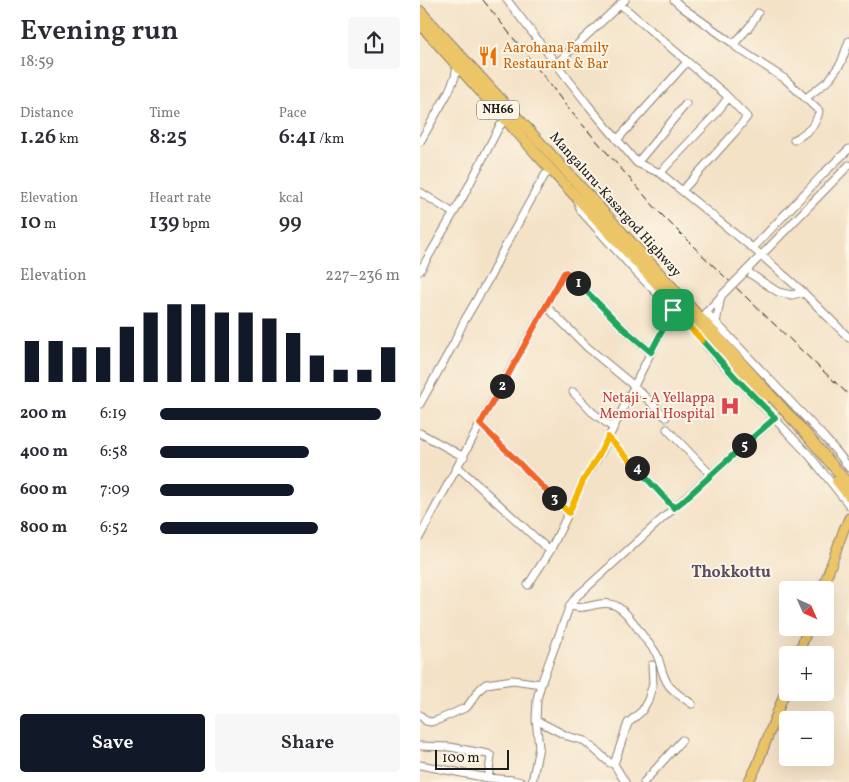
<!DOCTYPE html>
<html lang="en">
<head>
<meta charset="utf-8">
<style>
  :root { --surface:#fff; --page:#f7f7f7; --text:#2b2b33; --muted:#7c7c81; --accent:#111827 }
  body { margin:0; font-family:Vollkorn,serif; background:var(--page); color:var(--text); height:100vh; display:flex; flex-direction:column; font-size:19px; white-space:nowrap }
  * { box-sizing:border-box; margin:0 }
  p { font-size:16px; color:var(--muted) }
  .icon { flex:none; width:28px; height:28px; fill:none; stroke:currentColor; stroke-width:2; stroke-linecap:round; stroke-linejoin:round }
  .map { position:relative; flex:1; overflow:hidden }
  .details { display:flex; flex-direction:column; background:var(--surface); width:420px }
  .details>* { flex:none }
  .needle { width:32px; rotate:135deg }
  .fabs { position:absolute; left:359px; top:581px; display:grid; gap:10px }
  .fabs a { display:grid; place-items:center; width:55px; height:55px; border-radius:5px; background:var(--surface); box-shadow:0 5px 20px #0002; font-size:25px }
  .scale { position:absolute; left:15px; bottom:12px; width:74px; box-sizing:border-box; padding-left:5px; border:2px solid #1c1c1c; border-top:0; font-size:14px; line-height:18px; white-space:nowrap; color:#1c1c1c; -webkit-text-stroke:4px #fcf5e5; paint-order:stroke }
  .pin { position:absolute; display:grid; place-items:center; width:42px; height:42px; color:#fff; margin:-21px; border-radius:10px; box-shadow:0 2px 8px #0006 }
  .km { position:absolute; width:25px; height:25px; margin:-12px; border-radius:50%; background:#222; color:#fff; font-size:14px; line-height:25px; text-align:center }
  .round { display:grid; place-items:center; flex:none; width:52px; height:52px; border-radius:5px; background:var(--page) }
  .overview { display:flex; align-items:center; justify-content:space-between; height:85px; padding:0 20px }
  h1 { font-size:28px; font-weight:600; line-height:38px }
  .stats { display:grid; grid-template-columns:repeat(3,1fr); gap:8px; height:85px; padding:5px 20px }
  .stats div { display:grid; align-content:center }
  .stats b { font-size:21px; font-weight:600 }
  .stats small { font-size:14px; font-weight:400 }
  .stats p { font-size:14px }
  .chart { height:140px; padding:10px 20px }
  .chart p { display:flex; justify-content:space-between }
  .chart svg { width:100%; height:90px; margin-top:5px; stroke:var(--accent); stroke-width:6 }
  .primary-button { display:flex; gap:10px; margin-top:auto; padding:10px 20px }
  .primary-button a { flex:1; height:58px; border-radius:5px; background:var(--accent); color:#fff; font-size:20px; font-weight:600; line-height:58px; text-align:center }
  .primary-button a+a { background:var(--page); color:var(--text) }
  ul { padding:0 20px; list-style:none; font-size:16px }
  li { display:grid; grid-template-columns:80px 60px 1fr; align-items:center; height:38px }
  li i { height:12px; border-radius:6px; background:var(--accent) }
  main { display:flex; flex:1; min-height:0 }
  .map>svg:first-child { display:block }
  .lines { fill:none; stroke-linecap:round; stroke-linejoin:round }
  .minor-casing { stroke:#887f72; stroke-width:9 }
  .major-casing { stroke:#887f72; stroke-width:11 }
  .highway-casing { stroke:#887f72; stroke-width:12 }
  .minor { stroke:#fff; stroke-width:7 }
  .major { stroke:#ecc569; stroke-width:9 }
  .highway { stroke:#ecc569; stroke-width:10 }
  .rail { stroke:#1c1c1c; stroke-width:1; stroke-dasharray:8 4; stroke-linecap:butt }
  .minor-bridge-casing { stroke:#887f72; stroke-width:9; stroke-linecap:butt }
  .minor-bridge { stroke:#fff; stroke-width:7 }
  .split-1-casing { stroke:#fff; stroke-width:10 }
  .split-2-casing { stroke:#fff; stroke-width:10 }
  .split-3-casing { stroke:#fff; stroke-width:10 }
  .split-4-casing { stroke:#fff; stroke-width:10 }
  .split-5-casing { stroke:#fff; stroke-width:10 }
  .split-6-casing { stroke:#fff; stroke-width:10 }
  .split-7-casing { stroke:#fff; stroke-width:10 }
  .split-1 { stroke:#22a559; stroke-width:6 }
  .split-2 { stroke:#f0652b; stroke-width:6 }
  .split-3 { stroke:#f0652b; stroke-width:6 }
  .split-4 { stroke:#f5b400; stroke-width:6 }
  .split-5 { stroke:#22a559; stroke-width:6 }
  .split-6 { stroke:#22a559; stroke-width:6 }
  .split-7 { stroke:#f5b400; stroke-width:6 }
  .labels { text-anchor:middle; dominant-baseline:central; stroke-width:4; stroke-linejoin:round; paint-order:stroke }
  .shield { fill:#fcf5e5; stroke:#5f5d58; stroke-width:1 }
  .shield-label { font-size:12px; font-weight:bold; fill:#1c1c1c }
  .food-label { font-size:14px; fill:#c56008; stroke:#fcf5e5; text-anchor:start }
  .street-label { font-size:14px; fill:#1c1c1c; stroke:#fcf5e5 }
  .health-label { font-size:14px; fill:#be3a42; stroke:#fcf5e5; text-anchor:end }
  .quarter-label { font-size:16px; font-weight:bold; fill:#584d63; stroke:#fcf5e5 }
</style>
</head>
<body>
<main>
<section class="details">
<div class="overview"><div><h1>Evening run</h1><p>18:59</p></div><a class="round"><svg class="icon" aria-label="share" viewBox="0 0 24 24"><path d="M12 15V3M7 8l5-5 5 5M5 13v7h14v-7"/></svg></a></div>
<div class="stats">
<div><p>Distance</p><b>1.26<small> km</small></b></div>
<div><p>Time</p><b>8:25</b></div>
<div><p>Pace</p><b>6:41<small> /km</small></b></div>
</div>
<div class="stats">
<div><p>Elevation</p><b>10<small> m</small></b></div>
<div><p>Heart rate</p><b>139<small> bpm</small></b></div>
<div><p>kcal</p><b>99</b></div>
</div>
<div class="chart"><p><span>Elevation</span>227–236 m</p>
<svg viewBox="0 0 160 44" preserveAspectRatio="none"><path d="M5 44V24M15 44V24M25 44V27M35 44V27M45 44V17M55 44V10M65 44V6M75 44V6M85 44V10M95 44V10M105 44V13M115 44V20M125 44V31M135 44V38M145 44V38M155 44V27"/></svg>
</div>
<ul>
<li><b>200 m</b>6:19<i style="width:92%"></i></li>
<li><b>400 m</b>6:58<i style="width:62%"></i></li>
<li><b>600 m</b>7:09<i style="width:56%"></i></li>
<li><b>800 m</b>6:52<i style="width:66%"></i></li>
</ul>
<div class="primary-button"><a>Save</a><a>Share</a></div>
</section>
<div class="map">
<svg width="429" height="782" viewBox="0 0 429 782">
  <rect width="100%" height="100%" fill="#fcf5e5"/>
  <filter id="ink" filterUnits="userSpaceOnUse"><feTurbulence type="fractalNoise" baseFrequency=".02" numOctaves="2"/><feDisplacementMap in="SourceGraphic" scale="10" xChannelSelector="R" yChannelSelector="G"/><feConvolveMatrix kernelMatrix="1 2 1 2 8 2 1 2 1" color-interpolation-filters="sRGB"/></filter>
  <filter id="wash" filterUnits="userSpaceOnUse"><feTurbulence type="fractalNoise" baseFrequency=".0096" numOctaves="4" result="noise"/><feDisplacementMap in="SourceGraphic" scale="20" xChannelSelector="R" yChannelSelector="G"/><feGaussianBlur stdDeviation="1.12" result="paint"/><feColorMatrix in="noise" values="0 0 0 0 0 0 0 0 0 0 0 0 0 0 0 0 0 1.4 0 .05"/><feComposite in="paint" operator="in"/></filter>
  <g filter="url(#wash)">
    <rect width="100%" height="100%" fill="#f4e2c7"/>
  </g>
  <g filter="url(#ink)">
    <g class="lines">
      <defs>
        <path id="minor" d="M87 0 168 105 217 163 240 173 341 255 383 292
          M254 0 263 8 314 44 316 47 365 79 399 111C396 127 387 132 374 140
          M200 4 305 94 327 117 316 131 262 191
          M314 44 330 26 338 13
          M136 64 205 0
          M386 98 409 80 421 63 429 41
          M197 140 267 62
          M0 142 28 93 35 77 36 71 39 66
          M217 163 266 104
          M429 165 326 271 358 292 372 295 383 292 429 338
          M240 173 294 116 308 98
          M0 192 33 213
          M157 200 161 211 213 269 278 335
          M333 248 405 172 429 149
          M0 271 43 197 79 127 86 119
          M126 306 167 347 214 386 246 417
          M286 312 404 437 421 457 429 468
          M284 315 304 293
          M296 323 301 296
          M277 328 279 336 294 355 389 455 429 505
          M153 392 172 412 193 428
          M0 404 34 343 43 323 71 275 80 256 118 187 125 175 131 170
          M60 424 149 513
          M247 429 291 475
          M0 433 44 457
          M188 437 254 508
          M38 467 130 551
          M0 536 63 419 144 273 147 272 204 329 231 352
          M108 585 130 551 151 508 163 481 181 453 231 352 256 305
          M150 605C165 614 184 594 202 610 212 618 218 630 226 640 230 645 234 649 237 655 241 664 242 676 248 684 252 691 265 699 272 704
          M0 715 6 721 11 722 18 720 47 707 60 689 66 684 93 680 121 684
          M116 720 147 736 165 741 190 763 194 764 205 782
          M0 746 30 747 68 754 71 756 68 778
          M194 764 208 723 222 711 228 700 233 684 232 665
          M0 765 68 778 93 780 101 782
          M112 782 119 747 116 720 117 699 121 684 150 605 157 596 163 591 254 508 355 418
          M224 782 262 740"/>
        <path id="major" d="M402 590 424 529 429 518
          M378 655 388 628
          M328 782 336 768 368 684"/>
        <path id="highway" d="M0 11 387 435 429 485
          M0 24 131 170 344 399
          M417 481 429 496"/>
      </defs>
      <use href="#minor" class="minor-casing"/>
      <use href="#major" class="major-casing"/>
      <use href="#highway" class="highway-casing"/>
      <use href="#minor" class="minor"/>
      <use href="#major" class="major"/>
      <use href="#highway" class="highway"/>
      <path class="rail" d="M63 0 129 83 147 107 239 212 278 251 402 370 429 395"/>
      <defs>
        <path id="minor-bridge" d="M304 293 326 271"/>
      </defs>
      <use href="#minor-bridge" class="minor-bridge-casing"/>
      <use href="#minor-bridge" class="minor-bridge"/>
    </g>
  </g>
  <g class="lines" filter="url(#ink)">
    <defs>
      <path id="split-1" d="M158 283 204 329 231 352 253 310"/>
      <path id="split-2" d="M82 386 144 273 146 272 158 283"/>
      <path id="split-3" d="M82 386 60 424 134 498"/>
      <path id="split-4" d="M134 498 149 513 163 481 180 453 188 437 217 468"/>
      <path id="split-5" d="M217 468 254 508 263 501 324 445"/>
      <path id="split-6" d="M282 340 315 377 355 418 324 445"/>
      <path id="split-7" d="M253 310 282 340"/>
    </defs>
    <use href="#split-1" class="split-1-casing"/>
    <use href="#split-2" class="split-2-casing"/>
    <use href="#split-3" class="split-3-casing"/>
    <use href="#split-4" class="split-4-casing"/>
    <use href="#split-5" class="split-5-casing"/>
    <use href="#split-6" class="split-6-casing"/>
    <use href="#split-7" class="split-7-casing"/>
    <use href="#split-1" class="split-1"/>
    <use href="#split-2" class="split-2"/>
    <use href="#split-3" class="split-3"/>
    <use href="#split-4" class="split-4"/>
    <use href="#split-5" class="split-5"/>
    <use href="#split-6" class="split-6"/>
    <use href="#split-7" class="split-7"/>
  </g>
  <defs>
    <symbol id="restaurant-bare" viewBox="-9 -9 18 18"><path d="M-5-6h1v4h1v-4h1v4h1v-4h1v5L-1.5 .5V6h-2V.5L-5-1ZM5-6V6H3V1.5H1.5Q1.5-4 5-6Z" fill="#e8710a" stroke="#fcf5e5" stroke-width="2.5" paint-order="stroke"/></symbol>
    <symbol id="hospital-bare" viewBox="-9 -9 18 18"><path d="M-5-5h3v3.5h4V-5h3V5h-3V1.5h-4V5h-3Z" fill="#e0444e" stroke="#fcf5e5" stroke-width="2.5" paint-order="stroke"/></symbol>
  </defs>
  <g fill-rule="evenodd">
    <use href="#restaurant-bare" x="54" y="42" width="28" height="28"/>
    <use href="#hospital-bare" x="296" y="392" width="28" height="28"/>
  </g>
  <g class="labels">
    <rect class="shield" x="57" y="100.5" width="42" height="19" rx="4"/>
    <g class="shield-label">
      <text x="78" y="110">NH66</text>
    </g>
    <g class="food-label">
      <text x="83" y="48">Aarohana Family<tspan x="83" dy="16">Restaurant &amp; Bar</tspan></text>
    </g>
    <g class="street-label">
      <text transform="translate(195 205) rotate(48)">Mangaluru-Kasargod Highway</text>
    </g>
    <g class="health-label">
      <text x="295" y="398">Netaji - A Yellappa<tspan x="295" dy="16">Memorial Hospital</tspan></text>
    </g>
    <g class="quarter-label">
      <text x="311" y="573">Thokkottu</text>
    </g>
  </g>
</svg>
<div class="fabs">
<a><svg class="needle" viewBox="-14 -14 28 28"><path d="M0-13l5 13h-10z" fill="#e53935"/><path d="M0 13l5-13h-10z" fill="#7c7c81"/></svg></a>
<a>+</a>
<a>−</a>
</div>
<div class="scale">100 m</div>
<div class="pin" style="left:253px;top:310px;background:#1e9e55"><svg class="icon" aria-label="arrive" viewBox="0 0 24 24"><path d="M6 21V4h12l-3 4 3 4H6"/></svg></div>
<b class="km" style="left:158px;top:283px">1</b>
<b class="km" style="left:82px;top:386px">2</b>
<b class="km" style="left:134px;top:498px">3</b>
<b class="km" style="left:217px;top:468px">4</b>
<b class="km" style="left:324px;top:445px">5</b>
</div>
</main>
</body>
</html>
